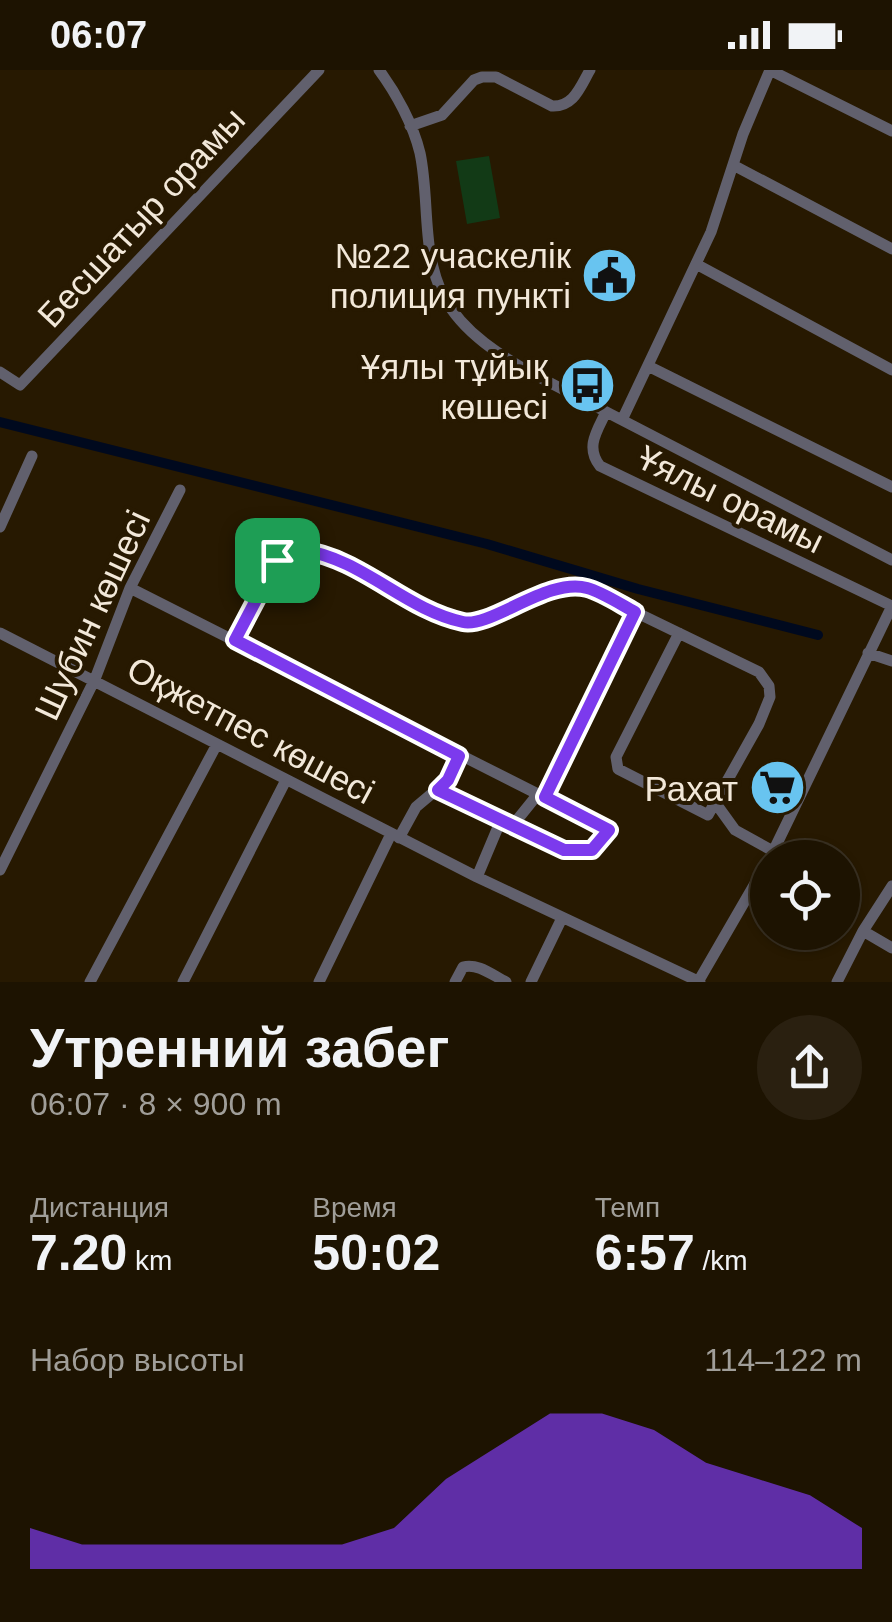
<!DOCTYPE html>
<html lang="ru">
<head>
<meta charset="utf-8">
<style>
  :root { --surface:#1d1301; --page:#2a2010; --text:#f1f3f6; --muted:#a09e99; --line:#3b3223; --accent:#7c3aed }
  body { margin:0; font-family:Arial,sans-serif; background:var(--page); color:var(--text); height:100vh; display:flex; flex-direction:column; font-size:38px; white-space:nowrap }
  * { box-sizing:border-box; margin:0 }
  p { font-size:32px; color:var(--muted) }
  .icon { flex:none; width:55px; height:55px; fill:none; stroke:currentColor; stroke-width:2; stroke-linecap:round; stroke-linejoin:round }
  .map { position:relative; height:912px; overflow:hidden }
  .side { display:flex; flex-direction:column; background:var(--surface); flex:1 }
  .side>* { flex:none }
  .buttons { position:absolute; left:750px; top:770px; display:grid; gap:20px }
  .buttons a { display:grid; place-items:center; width:110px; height:110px; border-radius:50%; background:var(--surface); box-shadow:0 2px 8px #0004,0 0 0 2px var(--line); font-size:50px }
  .pin { position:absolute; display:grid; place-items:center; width:85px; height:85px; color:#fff; margin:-42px; border-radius:20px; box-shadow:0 5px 15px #0006 }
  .round { display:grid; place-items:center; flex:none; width:105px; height:105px; border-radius:52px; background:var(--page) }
  .head { display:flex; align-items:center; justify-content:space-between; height:170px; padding:0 30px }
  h1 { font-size:55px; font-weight:600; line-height:75px }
  .metrics { display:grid; grid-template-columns:repeat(3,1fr); gap:15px; height:170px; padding:10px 30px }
  .metrics div { display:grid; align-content:center }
  .metrics b { font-size:50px; font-weight:600 }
  .metrics small { font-size:28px; font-weight:400 }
  .metrics p { font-size:28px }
  .chart { height:280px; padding:20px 30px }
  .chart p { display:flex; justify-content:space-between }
  .chart svg { width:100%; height:180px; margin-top:10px; fill:var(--accent); opacity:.7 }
  .status { display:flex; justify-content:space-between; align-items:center; height:70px; padding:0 50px; background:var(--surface); direction:ltr }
  .status svg { height:28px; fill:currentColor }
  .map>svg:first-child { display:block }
  .green { fill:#123a16 }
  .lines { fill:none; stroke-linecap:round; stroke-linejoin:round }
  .canal { stroke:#00091e; stroke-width:10 }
  .minor { stroke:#61606d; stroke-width:11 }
  .route-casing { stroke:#fff; stroke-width:20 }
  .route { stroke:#7c3aed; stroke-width:12 }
  .labels { text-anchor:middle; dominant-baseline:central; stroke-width:8; stroke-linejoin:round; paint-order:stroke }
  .street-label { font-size:35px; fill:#f2e8d9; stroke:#271901 }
  .poi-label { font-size:35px; fill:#f2e8d9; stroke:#271901; text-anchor:end }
</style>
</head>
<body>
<div class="status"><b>06:07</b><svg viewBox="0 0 49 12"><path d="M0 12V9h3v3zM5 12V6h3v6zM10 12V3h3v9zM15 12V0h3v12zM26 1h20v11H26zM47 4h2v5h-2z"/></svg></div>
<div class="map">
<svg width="892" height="912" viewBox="0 0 892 912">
  <rect width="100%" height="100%" fill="#271901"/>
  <path class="green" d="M489 86 500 148 467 154 456 91Z"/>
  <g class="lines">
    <path class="canal" d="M0 352 487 474 638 519 818 565"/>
    <path class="minor" d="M379 0C396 23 413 54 420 83 430 130 421 183 444 227 463 263 502 287 537 306L892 490
      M770 0 892 61
      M410 56 442 45 474 10 482 7H496L552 36C574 37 580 17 590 0
      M733 95 892 179
      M696 194 892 300
      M648 296 892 417
      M0 302 20 315 319 0
      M606 342C597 361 585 377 600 396L892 536
      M622 350 711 162 743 64 770 0
      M0 457 32 386
      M130 518 609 760 592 780H564L438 720
      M0 563 477 807 700 912
      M235 570 277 490C317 451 417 540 460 552 483 558 505 536 525 529 544 522 567 518 587 518L594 522 759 602 769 616 770 627 759 654 708 745 618 699 616 687 679 563
      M868 583 892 591
      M545 727 635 542
      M717 735 735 760 773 781
      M513 755 538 724
      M399 768 416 737 448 710 459 686
      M770 788 892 536
      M0 800 95 609 130 518 180 420
      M477 807 501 750
      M863 861 892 878
      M90 912 216 676
      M183 912 286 710
      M319 912 391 764
      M455 912 463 897C478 893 492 905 506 912
      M531 912 562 848
      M698 912 768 791
      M837 912 863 861 892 816"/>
  </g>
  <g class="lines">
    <defs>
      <path id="route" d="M302 480C363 489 404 539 463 552 491 558 548 507 587 518 602 522 620 534 635 542L545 727 609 760 592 780H564L438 720 448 710 459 686 235 570 277 490 289 482Z"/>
    </defs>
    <use href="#route" class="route-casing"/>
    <use href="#route" class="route"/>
  </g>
  <defs>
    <symbol id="civic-disc" viewBox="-11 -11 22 22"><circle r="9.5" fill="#68c4f0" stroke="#271901"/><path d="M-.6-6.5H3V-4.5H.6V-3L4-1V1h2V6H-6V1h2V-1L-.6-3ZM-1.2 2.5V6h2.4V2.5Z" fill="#111"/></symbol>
    <symbol id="bus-disc" viewBox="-11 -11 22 22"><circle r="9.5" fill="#68c4f0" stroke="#271901"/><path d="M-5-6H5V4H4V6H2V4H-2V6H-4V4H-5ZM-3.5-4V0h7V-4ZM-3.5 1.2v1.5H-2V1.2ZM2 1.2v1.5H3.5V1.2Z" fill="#111"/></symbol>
    <symbol id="supermarket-disc" viewBox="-11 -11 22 22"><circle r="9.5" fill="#68c4f0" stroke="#271901"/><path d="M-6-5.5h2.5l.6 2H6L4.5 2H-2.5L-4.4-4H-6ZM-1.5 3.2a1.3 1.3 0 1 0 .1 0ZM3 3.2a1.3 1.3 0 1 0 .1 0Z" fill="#111"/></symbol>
  </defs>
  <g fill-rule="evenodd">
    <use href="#civic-disc" x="578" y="174" width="63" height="63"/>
    <use href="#bus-disc" x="556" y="284" width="63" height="63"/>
    <use href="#supermarket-disc" x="746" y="686" width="63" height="63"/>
  </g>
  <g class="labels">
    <g class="street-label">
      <text transform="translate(141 147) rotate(-47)">Бесшатыр орамы</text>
      <text transform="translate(731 429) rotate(26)">Ұялы орамы</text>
      <text transform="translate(92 545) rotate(-65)">Шубин көшесі</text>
      <text transform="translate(251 660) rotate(28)">Оқжетпес көшесі</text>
    </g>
    <g class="poi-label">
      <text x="571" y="185">№22 учаскелік<tspan x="571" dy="40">полиция пункті</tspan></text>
      <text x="548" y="296">Ұялы тұйық<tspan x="548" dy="40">көшесі</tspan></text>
      <text x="738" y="718">Рахат</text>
    </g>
  </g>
</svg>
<div class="buttons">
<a><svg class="icon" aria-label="locate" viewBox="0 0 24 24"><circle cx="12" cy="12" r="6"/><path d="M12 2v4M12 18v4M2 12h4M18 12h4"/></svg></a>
</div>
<div class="pin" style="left:277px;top:490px;background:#1e9e55"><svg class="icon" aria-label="arrive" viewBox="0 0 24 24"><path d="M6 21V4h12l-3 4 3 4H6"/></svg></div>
</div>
<section class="side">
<div class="head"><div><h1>Утренний забег</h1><p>06:07 · 8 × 900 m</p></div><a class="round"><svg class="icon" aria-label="share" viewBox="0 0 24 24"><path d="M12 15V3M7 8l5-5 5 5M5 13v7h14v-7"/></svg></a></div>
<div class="metrics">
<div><p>Дистанция</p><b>7.20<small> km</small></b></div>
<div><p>Время</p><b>50:02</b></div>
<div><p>Темп</p><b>6:57<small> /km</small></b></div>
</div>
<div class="chart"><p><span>Набор высоты</span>114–122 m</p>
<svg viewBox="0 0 160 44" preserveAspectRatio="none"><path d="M0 44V34L10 38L20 38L30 38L40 38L50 38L60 38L70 34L80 22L90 14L100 6L110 6L120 10L130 18L140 22L150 26L160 34V44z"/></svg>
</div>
</section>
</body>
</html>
